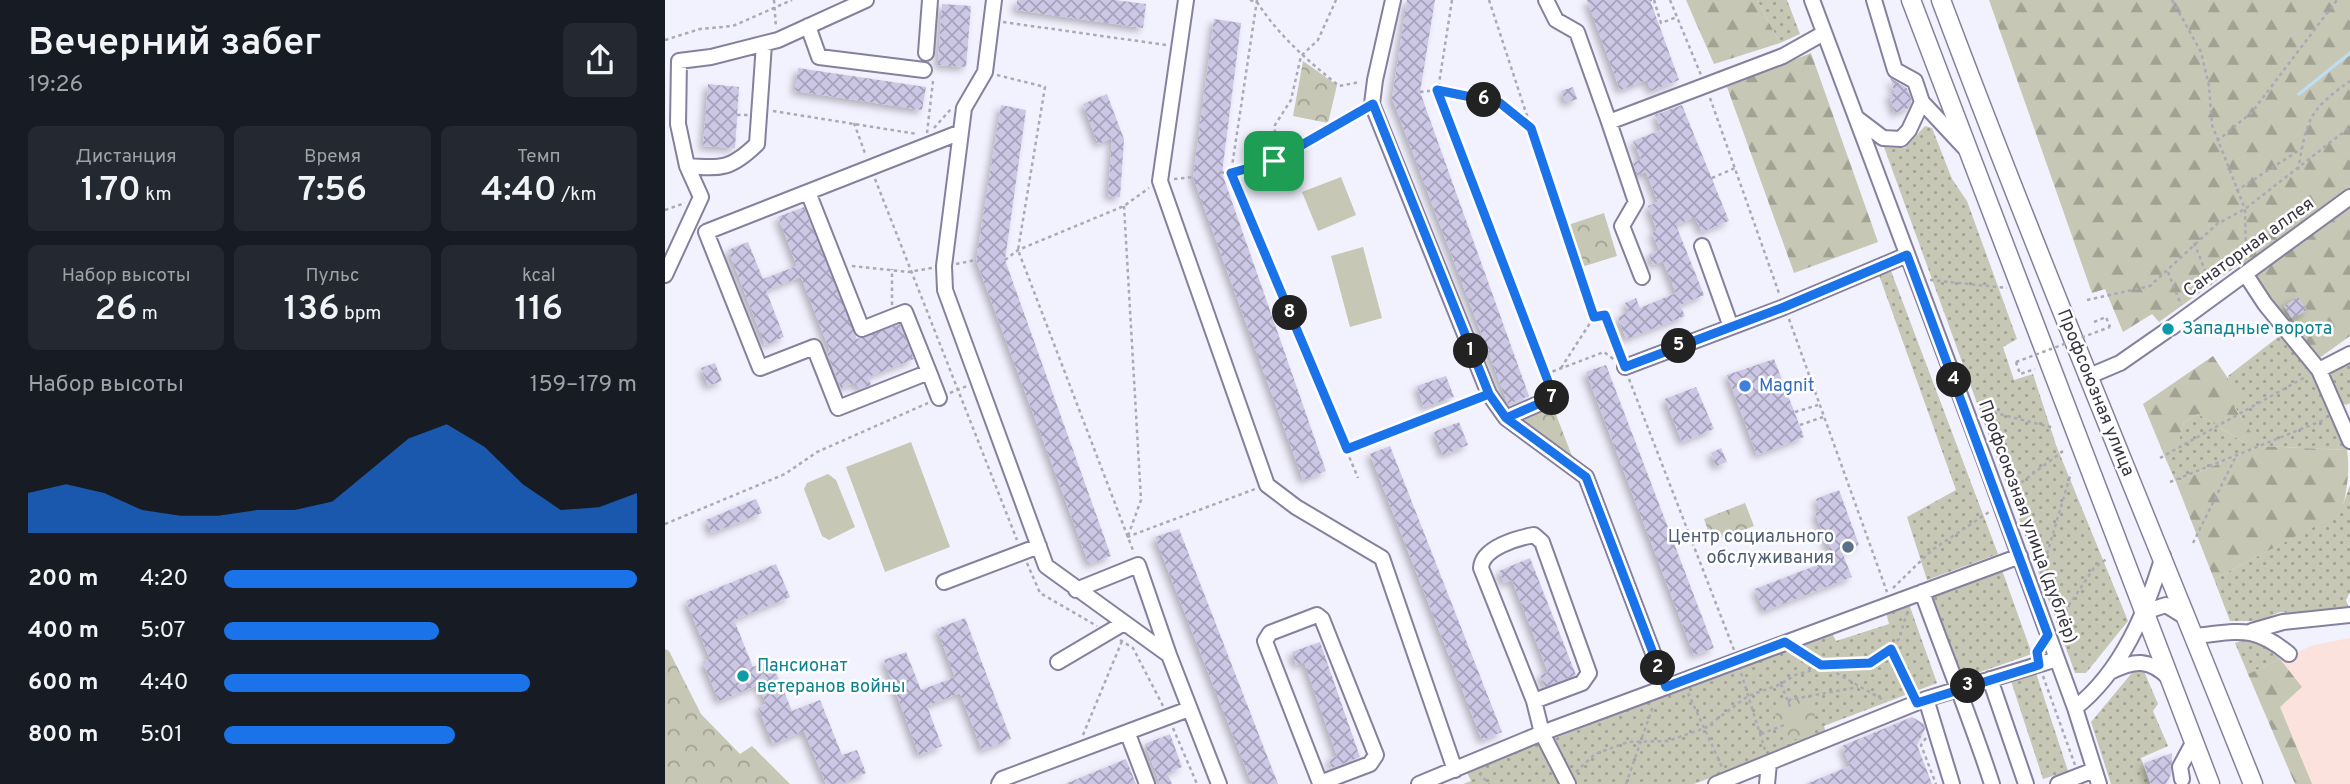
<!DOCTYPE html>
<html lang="ru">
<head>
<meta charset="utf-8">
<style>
  :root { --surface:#171b24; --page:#242831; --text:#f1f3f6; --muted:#9ea1a6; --accent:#1a73e8 }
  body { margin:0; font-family:Overpass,sans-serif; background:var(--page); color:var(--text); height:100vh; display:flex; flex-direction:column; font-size:26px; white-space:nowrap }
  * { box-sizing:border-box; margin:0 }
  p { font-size:23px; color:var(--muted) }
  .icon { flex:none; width:38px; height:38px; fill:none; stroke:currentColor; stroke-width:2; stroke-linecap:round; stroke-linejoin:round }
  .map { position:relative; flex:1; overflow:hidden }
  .side { display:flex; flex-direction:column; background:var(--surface); width:665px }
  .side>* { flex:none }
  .pin { position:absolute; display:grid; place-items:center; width:60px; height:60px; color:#fff; margin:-30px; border-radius:14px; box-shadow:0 4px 10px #0006 }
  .km { position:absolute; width:35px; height:35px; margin:-18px; border-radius:50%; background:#222; color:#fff; font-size:19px; line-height:35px; text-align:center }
  .round { display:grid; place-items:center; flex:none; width:74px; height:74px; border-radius:10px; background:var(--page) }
  .summary { display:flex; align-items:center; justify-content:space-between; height:119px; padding:0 28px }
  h1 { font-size:38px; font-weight:600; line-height:52px }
  .stats { display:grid; grid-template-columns:repeat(3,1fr); gap:10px; height:119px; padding:7px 28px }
  .stats div { display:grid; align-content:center; border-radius:10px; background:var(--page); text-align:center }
  .stats b { font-size:35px; font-weight:600 }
  .stats small { font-size:19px; font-weight:400 }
  .stats p { font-size:19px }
  .chart { height:196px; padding:14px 28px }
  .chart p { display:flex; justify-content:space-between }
  .chart svg { width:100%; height:126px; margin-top:7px; fill:var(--accent); opacity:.7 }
  ul { padding:0 28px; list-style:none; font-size:23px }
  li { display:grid; grid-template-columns:112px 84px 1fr; align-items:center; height:52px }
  li i { height:18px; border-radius:9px; background:var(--accent) }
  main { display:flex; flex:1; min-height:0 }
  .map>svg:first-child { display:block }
  .commercial { fill:#fce2dc }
  .grass { fill:url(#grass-dots) }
  .forest { fill:url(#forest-firs) }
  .park { fill:url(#park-crowns) }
  .garden { fill:#c6c7b4 }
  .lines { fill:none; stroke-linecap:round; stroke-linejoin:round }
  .stream { stroke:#beddf0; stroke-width:3.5 }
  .building { fill:url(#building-cross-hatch); filter:url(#shadow) }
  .minor-casing { stroke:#84809d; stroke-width:18 }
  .major-casing { stroke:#84809d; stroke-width:21 }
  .path { stroke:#aaa9b6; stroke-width:2.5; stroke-dasharray:3.5 3.5; stroke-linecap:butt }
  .minor { stroke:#fff; stroke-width:14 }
  .major { stroke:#fff; stroke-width:18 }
  .path-bridge { stroke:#aaa9b6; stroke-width:2.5; stroke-dasharray:3.5 3.5; stroke-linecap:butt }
  .route-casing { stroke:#fff; stroke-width:14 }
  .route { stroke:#1a73e8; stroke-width:9 }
  .culture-dot { fill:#0f9aa8; stroke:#fff; stroke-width:2.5 }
  .shop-dot { fill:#3f7fe0; stroke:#fff; stroke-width:2.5 }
  .service-dot { fill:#5c6f8a; stroke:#fff; stroke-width:2.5 }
  .labels { text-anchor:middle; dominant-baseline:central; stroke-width:5; stroke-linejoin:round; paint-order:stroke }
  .street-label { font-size:18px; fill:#373542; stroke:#fff }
  .culture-label { font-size:18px; fill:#0d838f; stroke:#fff; text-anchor:start }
  .shop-label { font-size:18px; fill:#366cbe; stroke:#fff; text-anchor:start }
  .service-label { font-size:18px; fill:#4e5e75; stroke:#fff; text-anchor:end }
</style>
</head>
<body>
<main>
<section class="side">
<div class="summary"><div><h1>Вечерний забег</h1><p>19:26</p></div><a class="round"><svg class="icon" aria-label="share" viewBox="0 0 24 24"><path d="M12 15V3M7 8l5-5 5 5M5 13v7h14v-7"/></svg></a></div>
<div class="stats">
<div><p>Дистанция</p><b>1.70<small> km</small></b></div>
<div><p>Время</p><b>7:56</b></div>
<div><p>Темп</p><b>4:40<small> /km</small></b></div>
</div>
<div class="stats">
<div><p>Набор высоты</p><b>26<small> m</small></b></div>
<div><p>Пульс</p><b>136<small> bpm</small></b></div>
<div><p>kcal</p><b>116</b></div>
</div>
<div class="chart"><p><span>Набор высоты</span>159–179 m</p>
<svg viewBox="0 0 160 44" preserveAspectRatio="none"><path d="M0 44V30L10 27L20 30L30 36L40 38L50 38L60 36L70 36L80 33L90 22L100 11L110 6L120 14L130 27L140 36L150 35L160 30V44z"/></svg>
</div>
<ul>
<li><b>200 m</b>4:20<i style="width:100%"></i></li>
<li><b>400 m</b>5:07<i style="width:52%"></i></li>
<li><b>600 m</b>4:40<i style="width:74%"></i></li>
<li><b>800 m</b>5:01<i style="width:56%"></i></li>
</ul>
</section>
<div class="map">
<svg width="1685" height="784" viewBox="0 0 1685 784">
  <defs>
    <pattern id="grass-dots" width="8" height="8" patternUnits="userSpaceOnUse" patternTransform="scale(1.75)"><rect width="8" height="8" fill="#c6c7b4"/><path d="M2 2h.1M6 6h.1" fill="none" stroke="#a2a294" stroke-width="1.8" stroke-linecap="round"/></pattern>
    <pattern id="forest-firs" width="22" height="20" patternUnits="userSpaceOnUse" patternTransform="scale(1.75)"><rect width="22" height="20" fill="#c6c7b4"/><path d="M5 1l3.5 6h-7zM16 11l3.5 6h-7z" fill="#a2a294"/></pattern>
    <pattern id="park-crowns" width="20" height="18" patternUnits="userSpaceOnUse" patternTransform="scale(1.75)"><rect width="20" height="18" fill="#c6c7b4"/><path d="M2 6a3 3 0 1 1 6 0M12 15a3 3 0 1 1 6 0" fill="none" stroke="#a2a294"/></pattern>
    <pattern id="building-cross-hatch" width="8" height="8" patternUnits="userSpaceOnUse" patternTransform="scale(1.75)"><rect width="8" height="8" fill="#cbc7e5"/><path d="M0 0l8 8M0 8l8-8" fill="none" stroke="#a6a2bb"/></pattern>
    <filter id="shadow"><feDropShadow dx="-4" dy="4" stdDeviation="3.5" flood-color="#0004"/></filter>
  </defs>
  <rect width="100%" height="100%" fill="#f2f1fe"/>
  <path class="commercial" d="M1685 638V784H1642L1594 668 1649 645Z"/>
  <path class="grass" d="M1092 0H1122L1135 34 1115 43Z
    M1260 126 1267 128 1287 179 1302 201 1352 339 1338 347 1349 380 1368 374 1391 445 1463 621 1421 673H1410L1219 147 1240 148Z
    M1226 271 1333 554 1262 580 1242 517 1291 490 1214 275Z
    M1617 334 1648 373 1682 450 1595 446 1511 482 1502 462 1511 452 1518 423 1533 414 1580 443 1588 437 1570 407 1563 376Z
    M1685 359V403L1681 405 1672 401 1661 379 1664 370Z
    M1685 485V592L1681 600 1685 611 1647 616 1615 612 1594 621H1565L1549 579 1675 513Z
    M1337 570 1367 654 1295 679 1266 596Z
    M1244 604 1272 683 1159 726 1161 734 1029 784H910L888 739 1166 631 1171 641 1224 624 1221 612Z
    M1581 639 1597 642 1615 659 1583 674 1570 643Z
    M1471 668 1478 669 1493 704 1488 711 1503 746 1476 758 1485 784H1446L1426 722Z
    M1371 673 1403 771 1378 779 1346 681Z
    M874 740 896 784H798L806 781 801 770Z"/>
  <path class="forest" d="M1021 0H1092L1115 43 1049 64Z
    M1324 0H1685V336L1653 359 1607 306 1576 263 1494 322 1487 314 1458 332 1440 289 1427 293Z
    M1146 53 1213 242 1129 273 1062 87Z
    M1548 356 1574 395 1570 408 1589 437 1580 443 1533 414 1518 423 1511 453 1502 462 1478 404Z
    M1595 446 1682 450C1685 470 1682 493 1676 513L1549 579 1511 482Z
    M1615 659 1637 687 1615 707 1647 784H1630L1583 674Z"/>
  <path class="park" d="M638 61 672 85 663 123 628 116Z
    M939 213 952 256 910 269 897 227Z
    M887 404 910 464 852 419Z
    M1080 503 1089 526 1047 542 1039 519Z
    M0 649 4 651 36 714 75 754 87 746 125 784H0Z
    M1110 719a20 20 0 1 1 40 0a20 20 0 1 1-40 0Z"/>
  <path class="garden" d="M676 177 691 215 653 231 637 192Z
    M698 247 717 318 685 327 666 256Z
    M246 442 285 547 220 572 181 467Z
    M163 474 171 480 190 527 164 540 157 536 139 489 142 483Z"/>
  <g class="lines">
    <path class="stream" d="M1634 94 1685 53"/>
  </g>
  <path class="building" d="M352 0H450L481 4 478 28 351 10Z
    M742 0H770L755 92 864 396 843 404 727 98Z
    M922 0H985L1014 80 986 91 982 80 955 90Z
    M277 4 306 6 301 67 273 65Z
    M549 19 576 23 557 173 661 471 638 480 528 177Z
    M133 68 261 87 257 110 130 91Z
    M1225 78 1242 88 1247 101 1244 108 1230 113 1224 95 1230 93Z
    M43 84 74 87 70 148 38 146Z
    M908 87 912 99 901 103 896 91Z
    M442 94 459 139 455 197 443 196 447 138 433 144 418 104Z
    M336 105 361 110 340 260 446 556 424 564 311 260Z
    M1017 105 1064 221 1037 232 1030 217 1011 225 1039 295 1015 305 1020 316 961 339 953 317 964 312 960 303 971 298 975 308 1011 293 998 261 988 265 984 254 994 250 987 233 992 231 983 206 993 202 981 172 972 175 968 163 976 159 968 141 996 130 990 115Z
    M139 207 192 339 235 324 249 359 203 377 206 385 194 389 191 382 176 388 162 353 165 351 136 277 101 290 119 337 100 345 63 250 83 242 98 279 132 266 113 217Z
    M1633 297 1642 310 1627 319 1619 306Z
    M1109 359 1139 437 1092 455 1062 375Z
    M50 363 57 381 43 386 36 368Z
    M941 365 1049 648 1029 655 921 372Z
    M781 376 789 397 759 407 752 386Z
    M1031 387 1049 429 1017 442 1000 399Z
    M794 422 803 445 778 455 769 432Z
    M725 446 837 732 817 740 705 454Z
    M1056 448 1062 462 1051 466 1046 453Z
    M1174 490 1194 545 1177 552 1187 577 1099 611 1090 589 1168 559 1150 513 1155 511 1151 499Z
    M91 499 97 513 47 533 41 520Z
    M514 529 613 784H587L490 537Z
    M865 558 911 675 880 687 875 675 883 672 847 580 839 583 834 571Z
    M111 564 125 597 69 620 88 667 106 660 127 711 155 700 177 755 192 750 201 773 176 784H161L139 731 108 744 93 707 101 704 93 685 54 701 38 662 45 659 21 601Z
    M300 618 346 739 317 750 295 693 262 706 277 746 254 755 219 660 241 652 256 690 290 677 272 629Z
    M655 642 695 757 667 768 664 759 672 756 639 662 631 665 627 652Z
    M1247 717 1259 724 1260 729 1252 745 1267 784H1141L1185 766 1177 746Z
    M505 734 517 767 502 773 507 784H495L480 744Z
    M1507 753 1506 774 1501 784H1486L1479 763Z
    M461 759 471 784H400Z"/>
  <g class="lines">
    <defs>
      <path id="minor" d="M329 0 320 72 299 108 279 266 280 290 381 566 504 655 554 784
        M521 0 495 181 602 485 631 507 717 558 790 770
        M728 0 710 80 707 104 824 394 841 418 921 477 1001 687
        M881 0 891 20 912 32 944 122
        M1147 0 1319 459 1410 708 1434 784
        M1209 0 1230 70 1250 81 1257 102 1299 147
        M143 26 154 57 259 70
        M99 44 92 144C66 169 57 169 22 166L13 124 14 61 46 57 113 40 201 0
        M261 53 265 0
        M1193 119 1218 138 1236 139 1244 130 1257 102
        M143 192 197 329 240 312 264 372 173 408 149 347 95 368 41 232 296 132
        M1037 246 1066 327
        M0 275 36 197 22 166
        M1581 275 1600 304 1654 370 1685 354
        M977 277 957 226 971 202 944 122 1118 56 1159 33
        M1506 328 1685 197
        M960 367 1119 307 1242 255
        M1654 370 1685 441
        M264 372 274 398
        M1422 377 1455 363 1501 331
        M841 418 889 397
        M279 582 374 546
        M411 590 473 565 504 655
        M1257 592C1280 656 1306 719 1327 784
        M1479 612 1501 605 1522 618
        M1587 631 1618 622 1685 615
        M1529 636C1573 632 1588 624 1624 654
        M393 662 459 623
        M1445 672C1469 660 1484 658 1504 678
        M1325 679 1361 784
        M1261 699 1287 784
        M869 701 917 683 924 673 877 542 869 535C852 538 817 548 816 568L869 701 877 733 903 784
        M1410 708C1457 671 1481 612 1498 556
        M463 734 482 784
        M1517 779 1515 767 1529 741
        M655 783 705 764 711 755 657 619 652 615 605 633 600 641 601 644 655 783V784
        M334 784 337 779 524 709
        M754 784 877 733 1355 556
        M1051 784 1261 699 1392 659
        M1102 784 1104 763
        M1393 784 1429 770"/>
      <path id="major" d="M1246 0 1545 784
        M1276 0C1375 264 1484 523 1588 784"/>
    </defs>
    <use href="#minor" class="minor-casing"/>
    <use href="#major" class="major-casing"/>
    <path class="path" d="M109 0 111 28
      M585 0 592 2C614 36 642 60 674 86L695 82
      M592 0 566 173 693 478
      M787 0 773 90 884 384
      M824 0 866 128
      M985 0H987
      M989 0 996 23 1012 17
      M1005 0 1036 75
      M1507 0 1536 52 1544 86 1547 125 1580 209 1581 258
      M338 22 501 45
      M0 40 35 29 68 26 127 0
      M332 75 380 87 353 250 469 553
      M755 92 773 90 835 103 866 128 929 317
      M1045 98 1115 296
      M108 111 252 134
      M72 115H83
      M189 123 201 156
      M269 128 286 109
      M262 133 268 81
      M1552 141 1587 112 1672 0
      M609 161 610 125 626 100 636 56 653 40 671 0
      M1633 170C1642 121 1642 111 1685 81
      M557 173 609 161 696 110
      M1047 178 1070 168
      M210 179 352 540
      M509 179 528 177
      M1571 191 1636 149
      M459 206 476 500 463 536
      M0 210 20 203
      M1529 243 1546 285
      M340 260 353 250 459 206 484 188
      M291 264 311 260
      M187 266 243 272 267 268
      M1503 272 1516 305
      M1265 280 1342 288
      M1422 300 1485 286 1552 224 1580 209 1685 127
      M227 305V269
      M1124 319 1222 592
      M1429 322 1441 317 1445 327
      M1351 362 1355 374 1370 369
      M896 368 929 317 940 315 956 356
      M881 374 939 352 951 361
      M964 379 1069 650
      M285 393 302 386
      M1315 409 1389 428
      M1130 412 1153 405
      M1135 425 1158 417
      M682 449 813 398
      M1495 458 1642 376
      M1505 482 1661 419
      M1345 491 1398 451
      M0 524 120 474 152 452 263 403
      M462 537 590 489
      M1528 543 1572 454
      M362 563 375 593 432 626
      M1376 574 1406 473
      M1228 588 1267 550 1324 512
      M1392 623 1429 568 1443 558
      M455 640 468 648 498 706
      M1226 649 1247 693
      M1135 652 1220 701
      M1076 673 1100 750
      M1378 676 1410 765
      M1116 684 1126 709
      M1023 693 1057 767
      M1123 700 1193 687
      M508 728 532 784
      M1096 734 1119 725
      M418 735 457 641
      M1261 738 1256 745 1271 784
      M911 772 930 754 963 742 1003 741 1040 728 1083 696 1116 684 1130 675 1172 663H1205L1234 639 1242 613
      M814 773 824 784
      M961 784 988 706"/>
    <use href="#minor" class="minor"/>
    <use href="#major" class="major"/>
    <path class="path-bridge" d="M1351 362 1445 327"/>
  </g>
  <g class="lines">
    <defs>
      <path id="route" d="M609 161 708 104 824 394 841 418 921 477 1001 687 1120 642 1156 665 1205 663 1226 649 1252 703 1374 665 1372 652 1383 635 1242 255 1119 307 960 367 940 315 929 317 866 128 835 103 772 90 889 397 841 418 824 394 682 449 566 173 609 161"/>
    </defs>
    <use href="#route" class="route-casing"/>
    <use href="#route" class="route"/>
  </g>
  <g class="culture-dot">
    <circle cx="1503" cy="329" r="7"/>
    <circle cx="78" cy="676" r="7"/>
  </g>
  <circle class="shop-dot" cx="1080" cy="386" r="7"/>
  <circle class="service-dot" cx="1183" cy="547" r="7"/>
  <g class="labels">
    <g class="street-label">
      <text transform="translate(1584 248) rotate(-36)">Санаторная аллея</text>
      <text transform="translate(1430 393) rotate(68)">Профсоюзная улица</text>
      <text transform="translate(1362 522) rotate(70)">Профсоюзная улица (дублёр)</text>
    </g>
    <g class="culture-label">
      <text x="1517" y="329">Западные ворота</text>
      <text x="92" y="666">Пансионат<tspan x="92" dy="21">ветеранов войны</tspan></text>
    </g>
    <g class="shop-label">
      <text x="1094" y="386">Magnit</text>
    </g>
    <g class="service-label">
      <text x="1169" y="537">Центр социального<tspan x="1169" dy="21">обслуживания</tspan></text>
    </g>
  </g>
</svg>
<div class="pin" style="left:609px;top:161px;background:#1e9e55"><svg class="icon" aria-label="arrive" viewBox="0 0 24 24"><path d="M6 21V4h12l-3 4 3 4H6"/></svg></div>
<b class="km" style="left:806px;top:351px">1</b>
<b class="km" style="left:993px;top:668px">2</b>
<b class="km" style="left:1303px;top:686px">3</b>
<b class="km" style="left:1289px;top:380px">4</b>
<b class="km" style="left:1014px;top:346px">5</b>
<b class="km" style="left:819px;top:100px">6</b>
<b class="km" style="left:887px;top:398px">7</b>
<b class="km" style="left:625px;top:313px">8</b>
</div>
</main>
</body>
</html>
